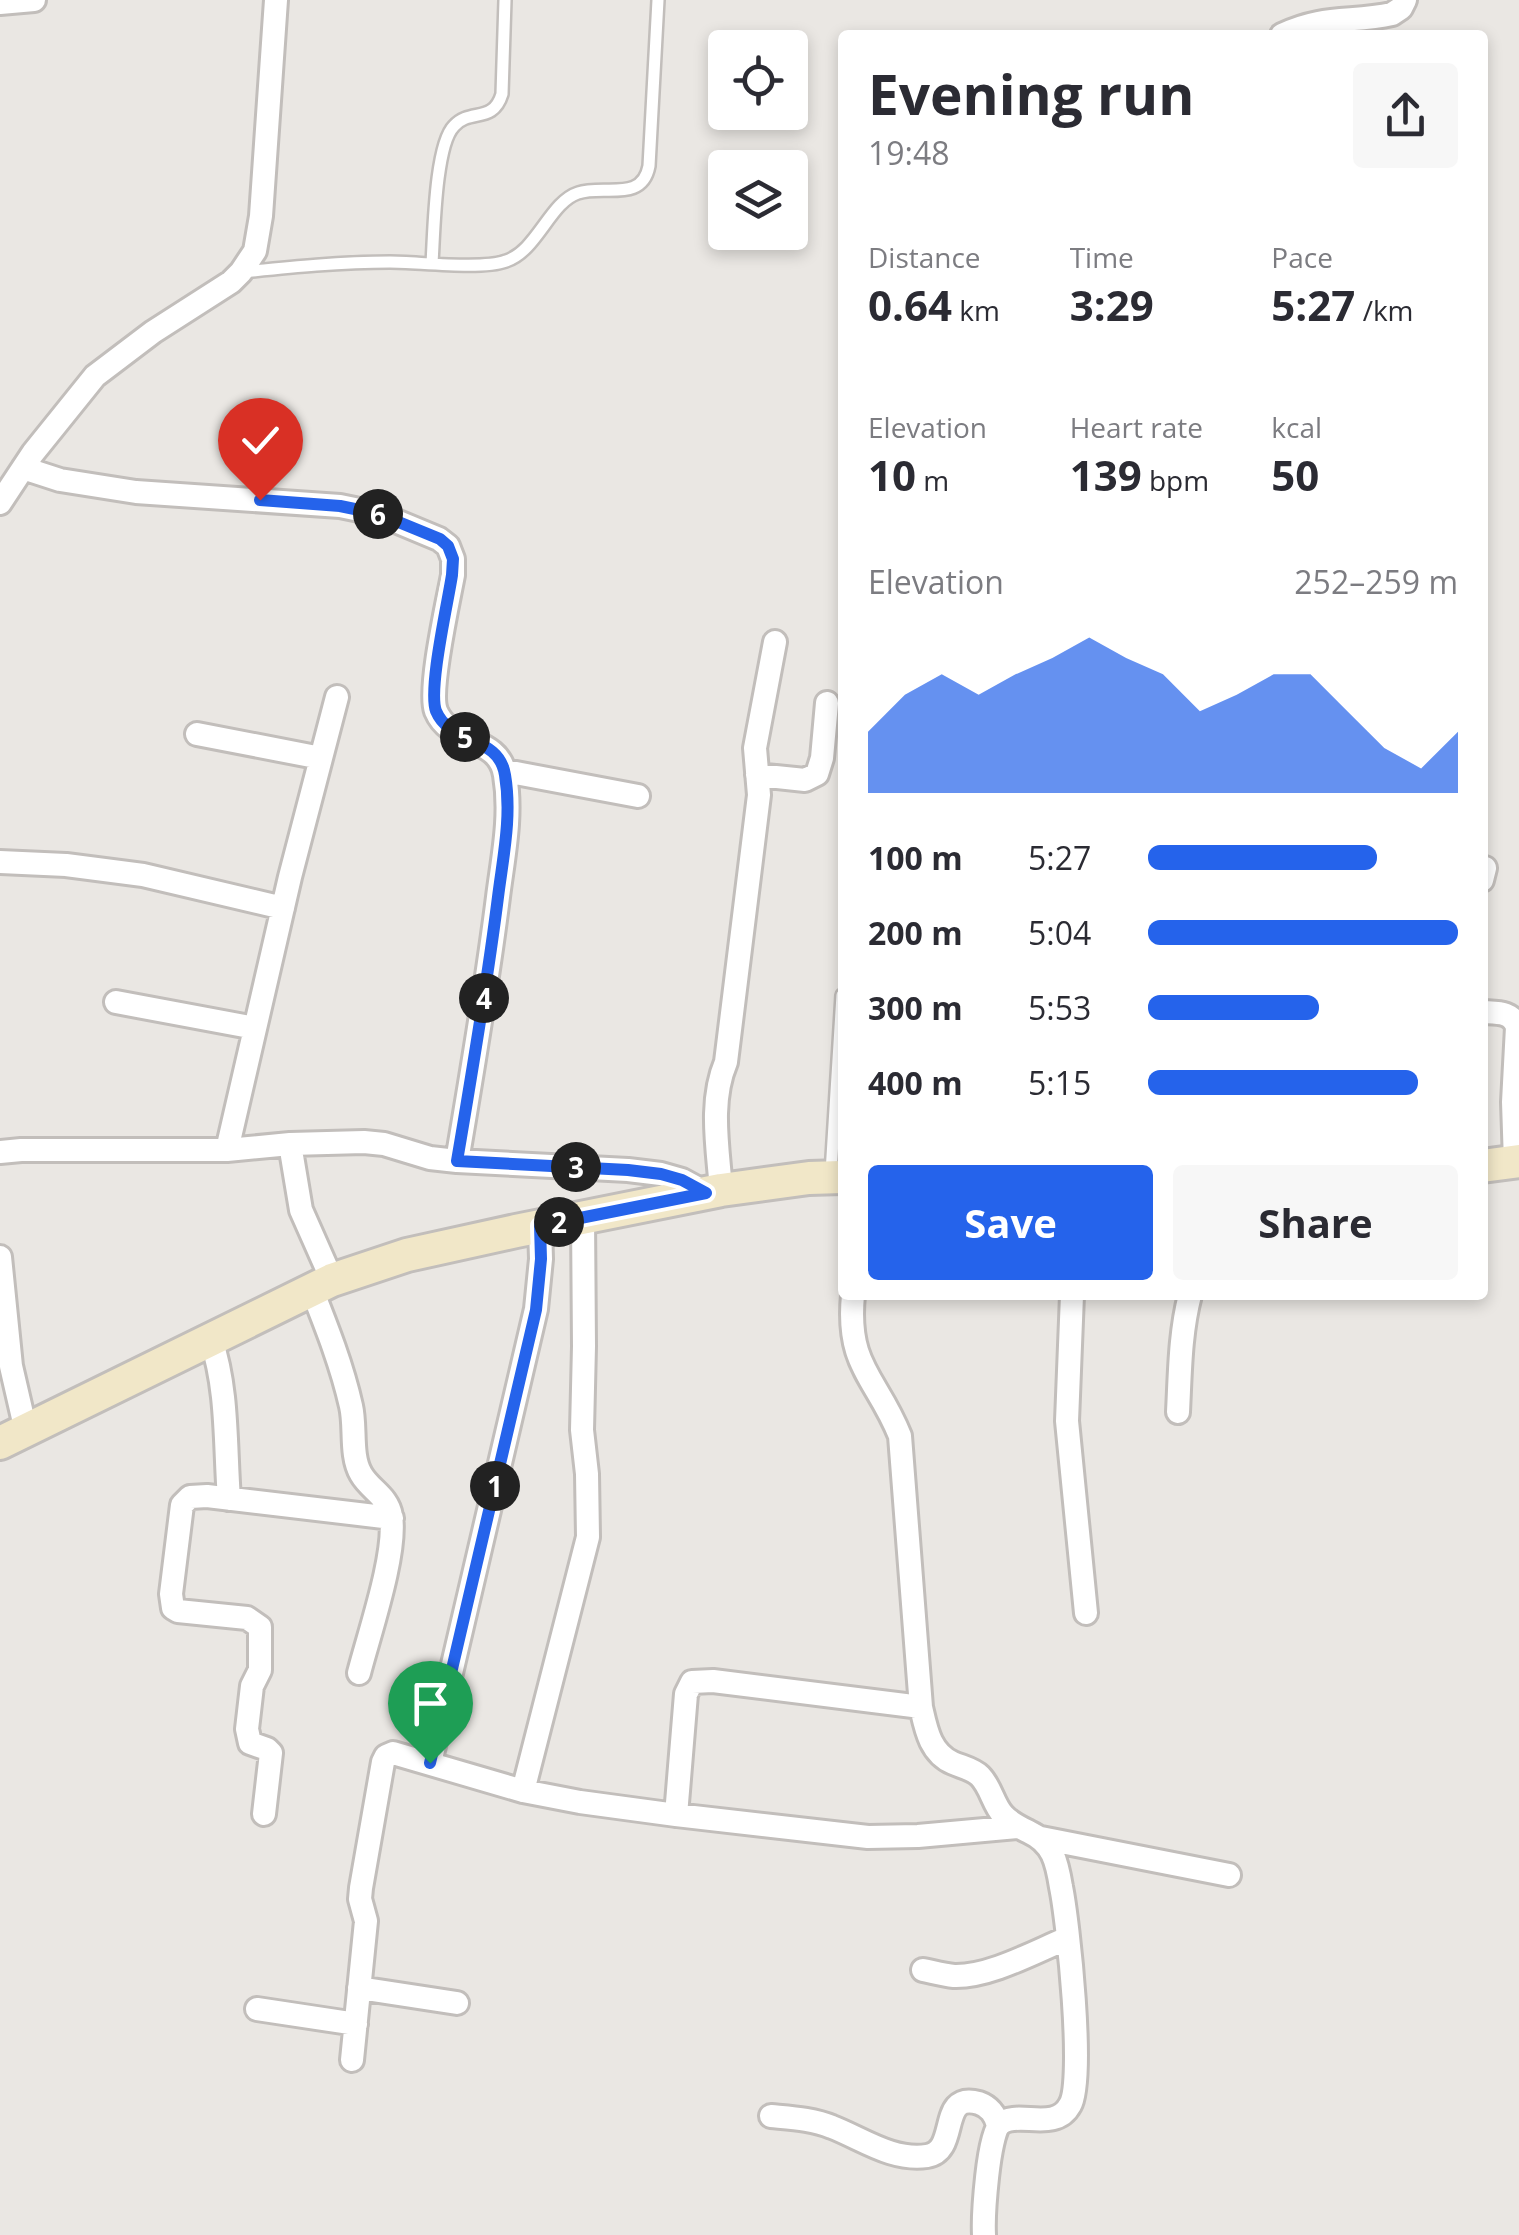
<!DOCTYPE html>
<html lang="en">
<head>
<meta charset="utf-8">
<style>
  :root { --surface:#fff; --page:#f7f7f7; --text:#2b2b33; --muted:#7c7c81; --accent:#2563eb }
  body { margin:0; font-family:"Open Sans",sans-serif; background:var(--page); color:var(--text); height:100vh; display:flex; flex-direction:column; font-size:38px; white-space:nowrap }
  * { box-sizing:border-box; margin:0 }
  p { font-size:32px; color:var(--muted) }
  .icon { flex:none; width:55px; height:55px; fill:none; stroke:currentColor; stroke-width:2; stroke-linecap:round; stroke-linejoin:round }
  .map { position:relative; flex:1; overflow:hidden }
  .panel { position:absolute; left:838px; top:30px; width:650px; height:1270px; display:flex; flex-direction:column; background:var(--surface); border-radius:10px; box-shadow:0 5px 15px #0003 }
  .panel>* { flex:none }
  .controls { position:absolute; left:708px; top:30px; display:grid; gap:20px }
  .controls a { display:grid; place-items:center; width:100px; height:100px; border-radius:10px; background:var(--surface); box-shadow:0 5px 15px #0003; font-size:50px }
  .pin { position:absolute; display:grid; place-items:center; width:85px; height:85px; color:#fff; margin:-102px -42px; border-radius:50% 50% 50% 0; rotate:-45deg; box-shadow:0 0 10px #0007 }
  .pin .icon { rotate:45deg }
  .km { position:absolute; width:50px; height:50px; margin:-25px; border-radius:50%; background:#222; color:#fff; font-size:28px; line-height:50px; text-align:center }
  .round { display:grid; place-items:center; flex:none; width:105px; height:105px; border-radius:10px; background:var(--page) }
  .head { display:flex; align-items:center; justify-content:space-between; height:170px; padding:0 30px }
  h1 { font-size:55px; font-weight:700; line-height:75px }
  .stats { display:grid; grid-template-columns:repeat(3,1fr); gap:15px; height:170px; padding:10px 30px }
  .stats div { display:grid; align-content:center }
  .stats b { font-size:42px; font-weight:700 }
  .stats small { font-size:28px; font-weight:400 }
  .stats p { font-size:28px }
  .chart { height:280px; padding:20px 30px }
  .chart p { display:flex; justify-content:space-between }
  .chart svg { width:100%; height:180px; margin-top:10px; fill:var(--accent); opacity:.7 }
  .button { display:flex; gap:20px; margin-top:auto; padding:20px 30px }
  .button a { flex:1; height:115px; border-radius:10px; background:var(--accent); color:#fff; font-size:40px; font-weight:700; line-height:115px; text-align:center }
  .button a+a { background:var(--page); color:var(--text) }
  ul { padding:0 30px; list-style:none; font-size:32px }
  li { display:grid; grid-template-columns:160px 120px 1fr; align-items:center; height:75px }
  li i { height:25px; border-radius:12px; background:var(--accent) }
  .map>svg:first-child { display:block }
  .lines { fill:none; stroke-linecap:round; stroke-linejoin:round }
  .service-casing { stroke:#c2bebb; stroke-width:16 }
  .minor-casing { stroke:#c2bebb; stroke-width:28 }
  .secondary-casing { stroke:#c2bebb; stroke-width:38 }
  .service { stroke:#fff; stroke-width:11 }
  .minor { stroke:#fff; stroke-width:22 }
  .secondary { stroke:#f1e7c8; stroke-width:32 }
  .route-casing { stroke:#fff; stroke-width:20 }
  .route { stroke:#2563eb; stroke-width:12 }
</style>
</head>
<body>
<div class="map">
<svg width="1519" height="2235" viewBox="0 0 1519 2235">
  <rect width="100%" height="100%" fill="#eae7e3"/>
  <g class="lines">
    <defs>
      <path id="service" d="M432 263C434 234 435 145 454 126 470 108 493 124 502 94L505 0
        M243 272C292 267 341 262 390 262 418 262 482 270 506 261 537 251 550 202 578 193 604 184 642 203 649 166L658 0
        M831 1173 842 995"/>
      <path id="minor" d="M0 3 34 0
        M1282 35C1324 15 1351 23 1392 14L1401 8 1405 0
        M23 468 60 480 136 492 340 506 379 514 439 539 448 546 453 559V575C448 602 428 690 436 711 450 745 499 736 505 775 512 816 503 857 498 897 487 985 472 1073 457 1161
        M0 503 33 453 95 376 153 332 231 282 241 272 255 251 261 216 276 0
        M197 734 321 758
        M505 771 638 796
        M757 775 805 780 817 774 822 758 827 703
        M0 862 66 865 143 875 283 908
        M1482 880 1485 868
        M116 1002 255 1028
        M1482 1012C1497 1013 1512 1011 1517 1027L1513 1102 1515 1162
        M290 1144 301 1210 332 1280
        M227 1150 290 877 337 697
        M0 1152 21 1150H227L290 1144 364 1142 384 1144 430 1158 457 1161 628 1170 661 1174 682 1180 706 1193
        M721 1190C718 1148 709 1102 726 1062L759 795 755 748 775 642
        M0 1257 11 1366 26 1431
        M312 1290C327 1328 342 1366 351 1406 356 1427 350 1455 361 1474 370 1490 388 1496 391 1516 397 1553 369 1634 359 1673
        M853 1295C846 1367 877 1378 900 1436L921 1707C926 1729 930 1753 953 1763 962 1767 973 1769 980 1776 991 1787 993 1804 1003 1815 1010 1823 1019 1827 1029 1832 1053 1843 1057 1862 1061 1887 1068 1921 1085 2080 1070 2105 1055 2133 1017 2109 1000 2124 988 2135 983 2216 984 2235
        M1072 1295 1067 1421 1086 1613
        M211 1340C228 1389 225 1447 229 1499
        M1178 1412C1180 1373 1180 1333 1190 1295
        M430 1763 536 1309 541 1259 540 1226
        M523 1791 588 1537 587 1474 582 1430 584 1346 583 1217
        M264 1814 271 1753 267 1749 250 1743 247 1729 252 1686 260 1670V1627L247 1618 178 1611 173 1608 171 1594 182 1505 190 1497 207 1496 392 1518
        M676 1815 686 1694 692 1682 713 1681 921 1707
        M1041 1838 1229 1875
        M923 1970C933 1972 944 1975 954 1976 990 1977 1036 1951 1068 1938
        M359 1988 457 2003
        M257 2009 356 2024
        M352 2060 366 1921 360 1899 361 1888 383 1762 386 1756 393 1753 523 1791 580 1802 676 1815 868 1837 918 1836 1018 1827
        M771 2116C792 2118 813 2119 832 2127 863 2139 892 2161 927 2156 960 2151 937 2091 979 2103 990 2107 995 2114 998 2125"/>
      <path id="secondary" d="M1482 1166 1519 1161
        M0 1443 332 1280 407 1255 516 1231 721 1190 809 1178 842 1177"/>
    </defs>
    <use href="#service" class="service-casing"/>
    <use href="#minor" class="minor-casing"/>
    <use href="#secondary" class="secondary-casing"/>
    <use href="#service" class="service"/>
    <use href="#minor" class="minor"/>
    <use href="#secondary" class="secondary"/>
  </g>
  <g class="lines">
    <defs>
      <path id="route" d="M260 500 340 506 379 514 440 539 448 546 453 559 452 575C448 602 428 689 436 711 450 745 499 735 505 775 512 816 503 857 498 897 487 985 472 1073 457 1161L628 1170 661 1174 682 1180 706 1193 540 1226 541 1259 536 1310 430 1763"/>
    </defs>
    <use href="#route" class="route-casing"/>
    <use href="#route" class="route"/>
  </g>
</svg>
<div class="controls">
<a><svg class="icon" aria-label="locate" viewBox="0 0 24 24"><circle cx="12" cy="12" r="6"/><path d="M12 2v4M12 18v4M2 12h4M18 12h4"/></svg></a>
<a><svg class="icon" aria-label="layers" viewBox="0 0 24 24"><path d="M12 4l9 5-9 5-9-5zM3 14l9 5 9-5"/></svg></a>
</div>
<div class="pin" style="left:430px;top:1763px;background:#1e9e55"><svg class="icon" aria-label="arrive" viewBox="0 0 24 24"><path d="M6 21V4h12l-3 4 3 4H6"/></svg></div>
<div class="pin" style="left:260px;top:500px;background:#d93025"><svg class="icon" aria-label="check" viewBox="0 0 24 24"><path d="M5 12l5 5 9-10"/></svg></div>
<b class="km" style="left:495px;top:1486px">1</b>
<b class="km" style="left:559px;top:1222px">2</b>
<b class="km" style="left:576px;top:1167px">3</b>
<b class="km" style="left:484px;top:998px">4</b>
<b class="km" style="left:465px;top:737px">5</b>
<b class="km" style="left:378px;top:514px">6</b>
<section class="panel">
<div class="head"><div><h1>Evening run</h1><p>19:48</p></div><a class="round"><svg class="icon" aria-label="share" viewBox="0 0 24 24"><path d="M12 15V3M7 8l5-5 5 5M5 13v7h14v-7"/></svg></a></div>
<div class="stats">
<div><p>Distance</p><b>0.64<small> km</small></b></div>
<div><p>Time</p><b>3:29</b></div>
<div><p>Pace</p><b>5:27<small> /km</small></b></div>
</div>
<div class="stats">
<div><p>Elevation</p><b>10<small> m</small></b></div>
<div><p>Heart rate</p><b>139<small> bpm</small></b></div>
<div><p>kcal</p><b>50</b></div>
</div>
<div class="chart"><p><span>Elevation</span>252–259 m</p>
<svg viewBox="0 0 160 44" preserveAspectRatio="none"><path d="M0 44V29L10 20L20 15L30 20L40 15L50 11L60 6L70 11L80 15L90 24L100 20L110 15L120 15L130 24L140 33L150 38L160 29V44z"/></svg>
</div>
<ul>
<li><b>100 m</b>5:27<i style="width:74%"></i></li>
<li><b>200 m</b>5:04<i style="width:100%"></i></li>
<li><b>300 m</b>5:53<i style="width:55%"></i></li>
<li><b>400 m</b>5:15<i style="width:87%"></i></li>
</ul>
<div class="button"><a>Save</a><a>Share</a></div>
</section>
</div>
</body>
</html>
